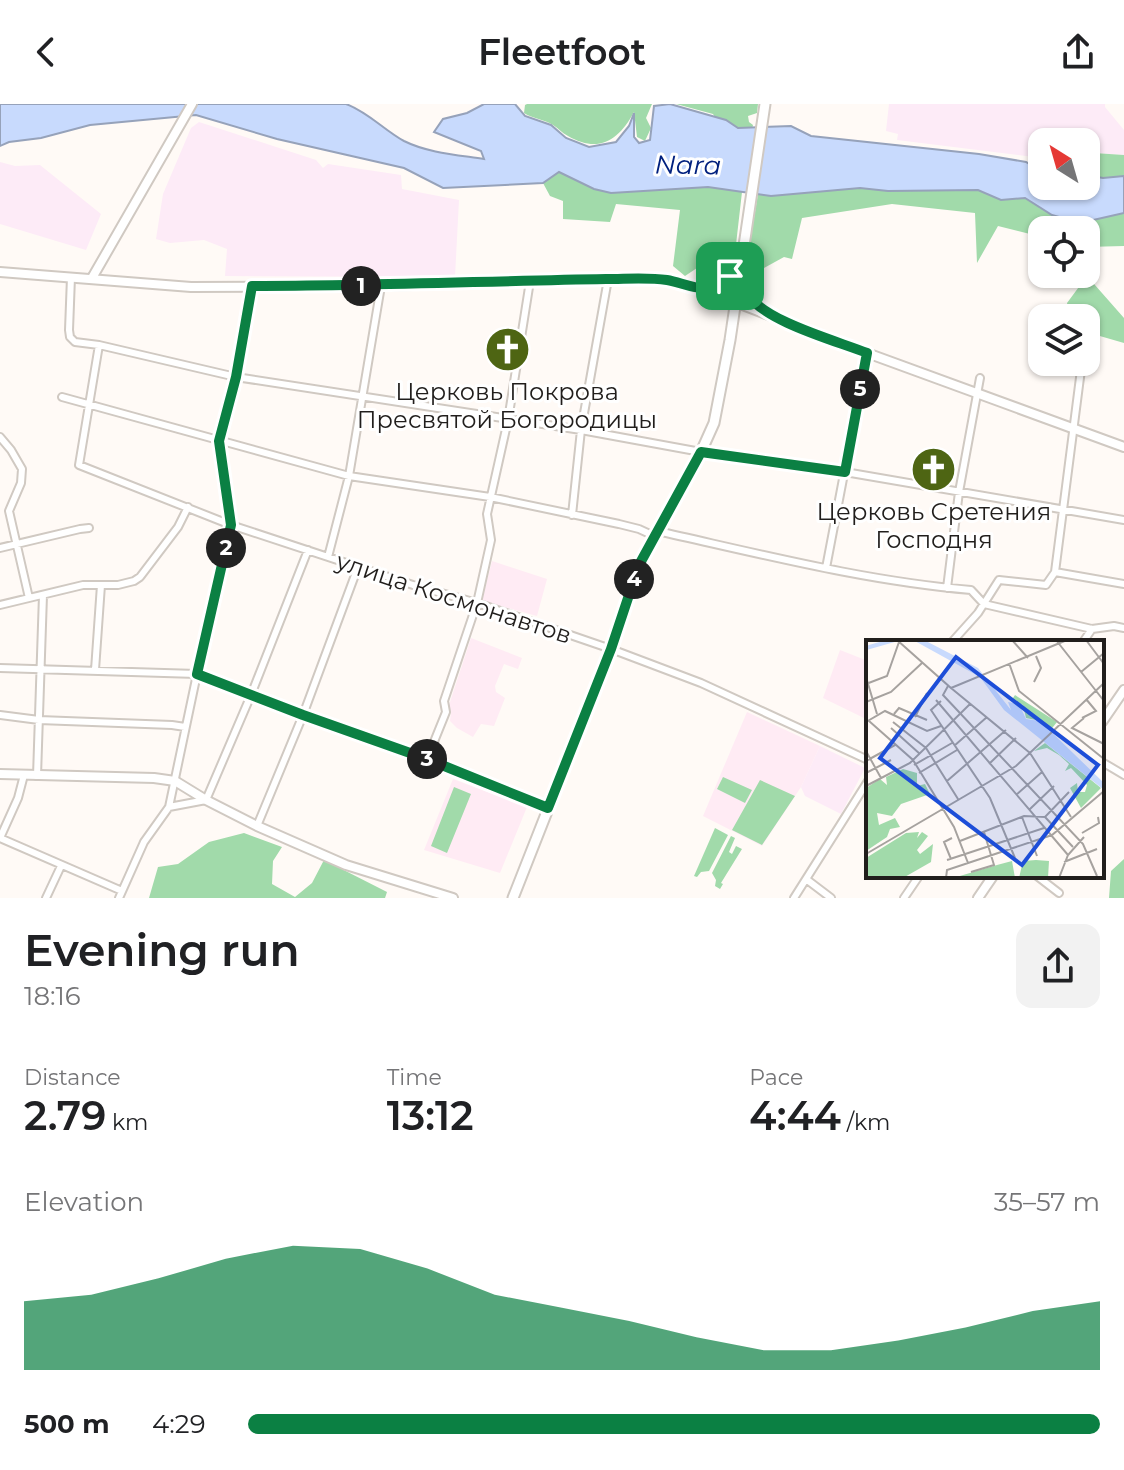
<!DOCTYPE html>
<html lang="en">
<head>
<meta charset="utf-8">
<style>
  :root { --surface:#fff; --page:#f2f2f2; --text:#202124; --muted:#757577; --accent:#0b8043 }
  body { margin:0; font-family:Montserrat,sans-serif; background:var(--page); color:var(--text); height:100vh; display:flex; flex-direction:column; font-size:30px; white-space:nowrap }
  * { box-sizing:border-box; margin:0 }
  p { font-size:26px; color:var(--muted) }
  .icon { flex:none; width:44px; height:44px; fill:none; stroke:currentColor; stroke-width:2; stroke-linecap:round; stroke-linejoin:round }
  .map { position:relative; height:794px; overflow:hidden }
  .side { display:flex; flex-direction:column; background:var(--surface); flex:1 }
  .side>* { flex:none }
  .needle { width:52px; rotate:323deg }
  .tools { position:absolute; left:1028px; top:24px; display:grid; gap:16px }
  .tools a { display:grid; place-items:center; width:72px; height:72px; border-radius:16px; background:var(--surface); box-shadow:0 2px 6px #0004; font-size:40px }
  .pin { position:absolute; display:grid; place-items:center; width:68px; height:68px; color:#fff; margin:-34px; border-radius:16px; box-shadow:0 4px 12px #0006 }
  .km { position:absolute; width:40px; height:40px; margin:-20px; border-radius:50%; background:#222; color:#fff; font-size:22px; line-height:40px; text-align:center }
  .round { display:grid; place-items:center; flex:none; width:84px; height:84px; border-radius:16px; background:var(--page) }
  .overview { display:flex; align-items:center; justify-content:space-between; height:136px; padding:0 24px }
  h1 { font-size:44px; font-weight:600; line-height:60px }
  .metrics { display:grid; grid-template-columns:repeat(3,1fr); gap:12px; height:136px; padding:8px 24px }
  .metrics div { display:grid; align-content:center }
  .metrics b { font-size:40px; font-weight:600 }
  .metrics small { font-size:22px; font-weight:400 }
  .metrics p { font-size:22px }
  .chart { height:224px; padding:16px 24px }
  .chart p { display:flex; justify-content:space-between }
  .chart svg { width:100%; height:144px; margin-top:8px; fill:var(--accent); opacity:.7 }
  ul { padding:0 24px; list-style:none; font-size:26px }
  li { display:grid; grid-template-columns:128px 96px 1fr; align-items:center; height:60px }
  li i { height:20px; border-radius:10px; background:var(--accent) }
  header { display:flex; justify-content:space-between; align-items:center; height:104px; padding:0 24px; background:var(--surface); font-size:36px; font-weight:600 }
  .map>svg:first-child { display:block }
  .industrial { fill:#fdebf7 }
  .education { fill:#ffebf4 }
  .green { fill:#a1daaa }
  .water { fill:#c8dafd; stroke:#96a2ba; stroke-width:2 }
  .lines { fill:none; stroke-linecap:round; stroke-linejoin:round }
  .street-casing { stroke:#d0c9c2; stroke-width:10 }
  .secondary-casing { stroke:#d0c9c2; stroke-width:12 }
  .primary-casing { stroke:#d0c9c2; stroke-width:13 }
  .street { stroke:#fff; stroke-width:6 }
  .secondary { stroke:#fff; stroke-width:8 }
  .primary { stroke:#fff; stroke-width:9 }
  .route-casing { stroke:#fff; stroke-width:16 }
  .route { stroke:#0b8043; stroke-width:10 }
  .labels { text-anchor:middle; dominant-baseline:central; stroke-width:6; stroke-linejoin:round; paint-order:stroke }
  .poi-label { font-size:24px; fill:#211e1c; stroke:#fff }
  .street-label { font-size:24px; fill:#211e1c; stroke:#fff }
  .water-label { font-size:26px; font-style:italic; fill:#01207e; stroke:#fff }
  .inset-river { fill:none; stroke:#c8dafd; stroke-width:4 }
  .inset-road { fill:none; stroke:#a6a29f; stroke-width:2 }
  .view { fill:#1d4ed8; fill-opacity:0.15; stroke:#1d4ed8; stroke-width:4 }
  .inset-edge { fill:none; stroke:#211e1c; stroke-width:4 }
</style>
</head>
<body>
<header><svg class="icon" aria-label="back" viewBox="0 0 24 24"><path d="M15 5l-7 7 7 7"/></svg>Fleetfoot<svg class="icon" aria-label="share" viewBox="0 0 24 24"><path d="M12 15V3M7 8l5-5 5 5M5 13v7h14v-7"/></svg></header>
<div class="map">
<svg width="1124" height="794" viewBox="0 0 1124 794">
  <rect width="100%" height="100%" fill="#fffaf6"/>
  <path class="industrial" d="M889 0H1105V3L1124 26V51L1094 49 1086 53V38H1042V54L897 36 898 30 886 27Z
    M199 18 316 56 323 64 328 60 401 71 402 85 459 96 455 173 225 172 227 145 204 136 170 139 156 135 163 90 191 24Z
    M0 58 15 62 40 61 101 110 86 146 0 120Z
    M820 642 865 664 841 710 805 692 801 683Z"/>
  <path class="education" d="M492 457 547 475 537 512 482 497Z
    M471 534 522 554 518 565 504 560 495 582 496 588 505 594 494 622 481 620 473 633 457 624 450 617 451 608 449 601Z
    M840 546 868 557V616L823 594Z
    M747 608 820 642 801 683 762 742 703 712Z
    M453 675 527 703 500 769 424 746Z"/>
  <path class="green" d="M527 0H652L646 14 651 24 645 37 637 33 634 8C619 36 599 50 568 32 562 29 558 24 553 21 544 15 533 15 524 9L525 1Z
    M676 0H758L757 9 748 12 749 18 753 21 750 35 721 23 713 10Z
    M1094 49 1124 51V72L1103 74 1086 71V53Z
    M559 68 594 85 611 89 708 83 742 88 734 158 711 173 697 164 685 172 673 162 680 106 616 100 610 118 563 115V97L550 92 543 79Z
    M860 84 888 87 978 86 1001 96 1025 94 1052 111 1080 119 1124 109V142L1086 143V126H1042V133L998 122 977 159 975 109 892 100 802 114 792 155 784 153 764 164 750 176 746 162 758 90 771 92Z
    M1087 172 1124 214V239L1086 228V214H1070L1067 199Z
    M723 673 752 686 745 699 717 685Z
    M760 676 795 692 762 741 732 726Z
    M454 683 471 690 447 749 431 742Z
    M715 724 728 731 709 767 701 768 697 773 694 772Z
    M244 729 282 743 273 757 272 780 295 793 312 779 324 756 387 788 385 794H149L158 763 178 760 209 738Z
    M731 732 735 734 729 748 732 750 736 742 742 745 721 779 723 780 720 785 715 782 716 776 712 769Z
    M1124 755V794H1109L1111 767Z"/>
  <path class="water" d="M0 0H346C368 8 384 26 404 37 428 49 458 51 484 55L481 47 434 28 443 15 467 9 484 0H515L525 12 551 21 566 34 589 43 616 38 629 22 634 9V33L639 39 650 36 654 2 670 0 726 16 738 24 791 22 811 32 979 50 1026 58 1042 68V82H1086V71L1103 74 1124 72V109L1080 119 1052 111 1025 94 1001 96 978 86 888 87 860 84 771 92 708 83 611 89 594 85 559 68 543 79 443 84 404 64 277 35 196 11 90 21 41 34 9 38 0 42Z"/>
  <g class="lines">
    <defs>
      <path id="street" d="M71 173 69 226 70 233 75 238 99 241 236 273 581 326 701 348 845 368 1124 416
        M99 241 79 361 231 421 413 481 477 499 611 545 701 579 868 656
        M62 293 349 372 490 393 619 420 639 425 652 431 657 427C761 450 865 477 971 486L984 500 1092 525 1114 522 1124 524
        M0 333 11 346 22 365 21 379 9 407 29 494
        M572 411 581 326 608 175
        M0 444 80 425 89 424
        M328 453 349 372 381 182
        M826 464 867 249
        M1055 468 1124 480
        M947 484 959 388 980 274
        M0 501 83 481H118L134 477 140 473 178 423 188 403
        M952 538 978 509 999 476 1046 481 1055 468 1082 258
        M1083 538 1092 525
        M0 564 197 570 303 611 427 655 548 704
        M95 566 101 481
        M0 611 39 616 172 621 185 623
        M427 655 446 608 444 597 477 499 491 436 487 410 508 316 530 177
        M1102 658 1124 671
        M37 672 43 491
        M169 703 206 696 251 591 308 446
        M257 722 303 611 358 463
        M0 734 122 787
        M0 734 18 694 24 671
        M1037 772 1059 789
        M806 775 831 794
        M46 794 61 762
        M119 794 144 738 169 703 197 570 231 421 219 337 236 273 252 182
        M794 794 868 677
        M904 794 919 772"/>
      <path id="secondary" d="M742 167C744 184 751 195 764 206
        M0 168 191 183 381 182 608 175 664 176 688 180 867 249 1124 343
        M92 174 192 0
        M704 184C720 184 731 172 740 159
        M1102 618 1124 586
        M0 670 154 674 175 677 206 696 257 722 346 761 453 794
        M978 794 993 772"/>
      <path id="primary" d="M513 794 611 545 639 461 701 348 714 319 730 236 765 0"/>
    </defs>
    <use href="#street" class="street-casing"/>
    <use href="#secondary" class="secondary-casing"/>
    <use href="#primary" class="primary-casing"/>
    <use href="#street" class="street"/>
    <use href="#secondary" class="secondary"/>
    <use href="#primary" class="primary"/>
  </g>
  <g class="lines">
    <defs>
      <path id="route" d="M741 159C742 169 743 180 748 190 763 217 837 237 867 249L845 368 701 348 639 461 611 545 548 704 427 655 303 611 197 570 231 421 219 337 236 273 252 182C370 182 488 177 606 175 626 175 647 173 667 176 680 178 695 186 708 184 723 182 733 170 741 159Z"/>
    </defs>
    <use href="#route" class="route-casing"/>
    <use href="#route" class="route"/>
  </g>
  <defs>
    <symbol id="church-disc" viewBox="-11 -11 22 22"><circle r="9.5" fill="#4e6513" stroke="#fff"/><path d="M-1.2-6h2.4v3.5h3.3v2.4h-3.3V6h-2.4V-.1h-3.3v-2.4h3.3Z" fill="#fff"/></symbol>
  </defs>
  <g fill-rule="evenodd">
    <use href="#church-disc" x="482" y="220" width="51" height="51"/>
    <use href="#church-disc" x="908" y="340" width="51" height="51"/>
  </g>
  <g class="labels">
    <g class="poi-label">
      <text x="507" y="287">Церковь Покрова<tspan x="507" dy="28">Пресвятой Богородицы</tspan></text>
      <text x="934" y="407">Церковь Сретения<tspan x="934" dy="28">Господня</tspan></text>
    </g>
    <g class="street-label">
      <text transform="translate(454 494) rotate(18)">улица Космонавтов</text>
    </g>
    <g class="water-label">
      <text transform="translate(688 61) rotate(1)">Nara</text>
    </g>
  </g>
  <g transform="translate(866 536)">
    <rect width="238" height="238" fill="#fffaf6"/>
    <path d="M149 55 191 82 183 92 175 81 160 78 157 65 145 61ZM179 103 235 148 215 168 204 148 211 143 212 152H219L221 145 205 128 199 131 203 124 193 115 181 108 168 111ZM37 129 51 133V146L59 144 64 154 35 164 26 176 11 173 13 185 29 178 34 187 24 189 21 197 0 211V148L14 139 21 145 20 137ZM53 192 51 198 56 192 62 196 51 210 54 214 67 204 65 222 37 238H0V218L40 193ZM170 220 183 221 182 238H153L157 221ZM146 221 149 238H87L131 225Z" fill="#a1daaa"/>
    <path d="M47 0H58L112 28 145 70 142 62 153 64 160 79 174 81 238 143V150L138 70 114 37Z" fill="#c8dafd"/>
    <path class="inset-river" d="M0 8 28 0"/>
    <path class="inset-road" d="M31 0 85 48 201 0M146 0 162 18M190 0 238 61M220 0 238 24M143 23 153 51 238 119M215 32 238 13M0 37 11 74M168 42 175 28 170 16M0 44 21 36 33 2M82 46 77 55 217 204 231 236M85 48 164 113M70 60 202 215M75 61 65 70 124 158 149 218M0 62 25 52 56 23M28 74 33 68 61 80M49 77 61 53M216 78 230 71 220 59M218 78 206 88 238 104M3 81 47 120 88 187 102 223M0 82 19 71 61 91 75 86M27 82 60 108 92 159M25 88 54 114M88 106 121 77M0 111 15 138M164 113 205 177M0 121 29 105M123 124 150 98M48 125 86 103M0 133 25 120M53 133 91 110M81 141 140 90M0 146 44 123 104 64M150 155 176 132M164 169 188 146M156 177 171 216M179 177 207 207M216 193 233 183 232 177M94 201 158 176 179 177 203 152M0 214 150 126 238 43M85 219 78 202 86 198M81 220 178 188M198 222 231 209M105 232 128 225 118 192M80 238 81 230 186 195 238 151M193 238 202 215 218 197"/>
    <path class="view" d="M90 17 232 125 156 225 14 118Z"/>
    <rect width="238" height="238" class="inset-edge"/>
  </g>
</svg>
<div class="tools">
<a><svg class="needle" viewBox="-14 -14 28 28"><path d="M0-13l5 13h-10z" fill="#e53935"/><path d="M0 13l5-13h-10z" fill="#757577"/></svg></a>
<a><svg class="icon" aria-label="locate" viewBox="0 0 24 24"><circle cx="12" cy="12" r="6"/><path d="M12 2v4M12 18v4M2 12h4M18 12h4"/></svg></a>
<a><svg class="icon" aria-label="layers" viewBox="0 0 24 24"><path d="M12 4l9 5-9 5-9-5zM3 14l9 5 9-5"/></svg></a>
</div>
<div class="pin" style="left:730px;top:172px;background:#1e9e55"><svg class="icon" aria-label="arrive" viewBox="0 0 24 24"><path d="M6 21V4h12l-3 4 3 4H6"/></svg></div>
<b class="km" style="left:361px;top:182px">1</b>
<b class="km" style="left:226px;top:444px">2</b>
<b class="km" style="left:427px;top:655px">3</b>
<b class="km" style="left:634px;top:475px">4</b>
<b class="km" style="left:860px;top:285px">5</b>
</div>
<section class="side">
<div class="overview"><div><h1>Evening run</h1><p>18:16</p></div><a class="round"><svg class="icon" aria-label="share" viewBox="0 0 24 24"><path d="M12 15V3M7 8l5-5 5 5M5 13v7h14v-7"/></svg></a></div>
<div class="metrics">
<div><p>Distance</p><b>2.79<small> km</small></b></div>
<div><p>Time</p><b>13:12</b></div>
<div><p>Pace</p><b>4:44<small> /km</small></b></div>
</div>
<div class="chart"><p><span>Elevation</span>35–57 m</p>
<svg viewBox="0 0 160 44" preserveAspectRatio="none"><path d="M0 44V23L10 21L20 16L30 10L40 6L50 7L60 13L70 21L80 25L90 29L100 34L110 38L120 38L130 35L140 31L150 26L160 23V44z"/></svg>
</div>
<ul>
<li><b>500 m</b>4:29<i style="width:100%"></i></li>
</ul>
</section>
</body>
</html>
